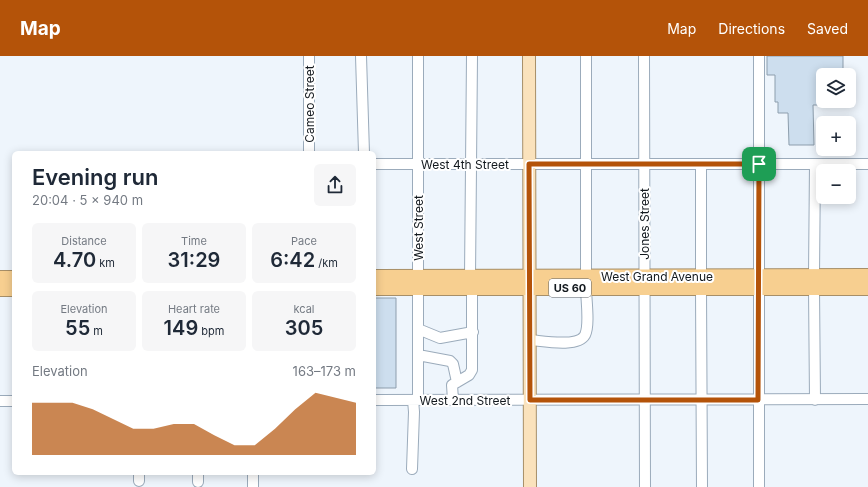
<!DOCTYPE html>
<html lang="en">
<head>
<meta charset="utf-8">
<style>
  :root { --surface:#fff; --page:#f6f6f7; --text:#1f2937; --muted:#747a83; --accent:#b45309 }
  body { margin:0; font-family:Inter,sans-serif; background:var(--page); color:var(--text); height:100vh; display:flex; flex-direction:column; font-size:15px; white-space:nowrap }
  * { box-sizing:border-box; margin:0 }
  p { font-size:13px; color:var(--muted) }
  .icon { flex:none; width:22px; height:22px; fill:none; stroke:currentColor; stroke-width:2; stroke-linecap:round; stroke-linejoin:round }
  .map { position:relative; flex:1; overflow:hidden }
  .sheet { position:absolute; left:12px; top:95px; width:364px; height:324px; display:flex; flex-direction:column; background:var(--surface); border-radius:6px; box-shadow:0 2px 10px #0003 }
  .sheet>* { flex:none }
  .tools { position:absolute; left:816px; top:12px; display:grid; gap:8px }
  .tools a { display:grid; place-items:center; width:40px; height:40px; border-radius:6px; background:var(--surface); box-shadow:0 2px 10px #0003; font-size:20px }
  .pin { position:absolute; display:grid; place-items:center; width:34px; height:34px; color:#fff; margin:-17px; border-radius:8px; box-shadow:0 2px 6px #0006 }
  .round { display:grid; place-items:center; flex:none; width:42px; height:42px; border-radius:6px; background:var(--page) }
  .headline { display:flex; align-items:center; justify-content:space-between; height:68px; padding:0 20px }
  h1 { font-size:22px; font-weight:600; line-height:30px }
  .metrics { display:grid; grid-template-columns:repeat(3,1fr); gap:6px; height:68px; padding:4px 20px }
  .metrics div { display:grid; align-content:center; border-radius:6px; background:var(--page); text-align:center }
  .metrics b { font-size:20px; font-weight:600 }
  .metrics small { font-size:11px; font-weight:400 }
  .metrics p { font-size:11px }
  .chart { height:112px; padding:8px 20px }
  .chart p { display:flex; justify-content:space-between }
  .chart svg { width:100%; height:72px; margin-top:4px; fill:var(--accent); opacity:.7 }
  header { display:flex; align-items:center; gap:24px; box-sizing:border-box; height:56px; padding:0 20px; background:var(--accent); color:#fff }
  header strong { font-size:19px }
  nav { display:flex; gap:22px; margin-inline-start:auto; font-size:14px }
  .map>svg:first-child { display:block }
  .building { fill:#cddeee; stroke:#8d9ead }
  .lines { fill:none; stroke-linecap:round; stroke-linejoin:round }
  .minor-casing { stroke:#9babbb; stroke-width:12 }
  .major-casing { stroke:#a78f68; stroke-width:14 }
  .highway-casing { stroke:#a78f68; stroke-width:16 }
  .minor { stroke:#fff; stroke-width:10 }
  .major { stroke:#fae2bc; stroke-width:12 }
  .highway { stroke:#f7cf90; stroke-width:14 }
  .route-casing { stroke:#fff; stroke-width:8 }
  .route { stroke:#b45309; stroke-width:5 }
  .labels { text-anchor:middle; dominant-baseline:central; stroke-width:4; stroke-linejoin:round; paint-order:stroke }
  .shield { fill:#fff; stroke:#5a5e62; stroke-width:1 }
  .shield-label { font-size:11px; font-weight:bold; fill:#13191e }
  .street-label { font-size:12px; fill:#13191e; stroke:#fff }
</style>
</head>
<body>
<header>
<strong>Map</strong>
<nav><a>Map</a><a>Directions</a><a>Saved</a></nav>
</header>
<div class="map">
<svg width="868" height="431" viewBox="0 0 868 431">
  <rect width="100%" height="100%" fill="#eef5fc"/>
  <path class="building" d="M767 0H843V18L823 19V49H813L814 89H789L788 57H778V46H775V19H767Z
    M374 242H396V332H374Z"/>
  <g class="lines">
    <defs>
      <path id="minor" d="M309 0V97
        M361 0 364 97
        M418 0V344
        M644 0 645 431
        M374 108H868
        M701 108V220
        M586 220V0
        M814 220 815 108
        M470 221 472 0
        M814 232 815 344
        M701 233 702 431
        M418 273 440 282 473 276
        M530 284C543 285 578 292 585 279 590 269 586 243 586 232
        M418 299 450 305 453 308 457 326
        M374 344 868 343
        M453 344 452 329 469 319 472 314V232
        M0 345H14
        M412 413 414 356 413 344
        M139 417V425
        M198 417V426
        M253 417V431
        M759 431V0"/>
      <path id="major" d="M529 0 530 431"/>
      <path id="highway" d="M374 221 868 220
        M0 222H14
        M374 232H868
        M0 233H14"/>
    </defs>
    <use href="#minor" class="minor-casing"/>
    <use href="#major" class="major-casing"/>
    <use href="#highway" class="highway-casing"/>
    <use href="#minor" class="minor"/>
    <use href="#major" class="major"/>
    <use href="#highway" class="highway"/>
  </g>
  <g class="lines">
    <defs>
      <path id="route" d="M529 108H759L758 344H530Z"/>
    </defs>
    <use href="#route" class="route-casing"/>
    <use href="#route" class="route"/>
  </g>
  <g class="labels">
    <rect class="shield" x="549" y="223" width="42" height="18" rx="3"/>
    <g class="shield-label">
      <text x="570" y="232">US 60</text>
    </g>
    <g class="street-label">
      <text transform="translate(309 48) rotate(-90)">Cameo Street</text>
      <text x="465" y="108">West 4th Street</text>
      <text transform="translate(644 168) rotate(-90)">Jones Street</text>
      <text transform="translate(418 172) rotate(-90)">West Street</text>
      <text x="657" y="220">West Grand Avenue</text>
      <text x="465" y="344">West 2nd Street</text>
    </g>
  </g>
</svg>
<div class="tools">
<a><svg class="icon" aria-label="layers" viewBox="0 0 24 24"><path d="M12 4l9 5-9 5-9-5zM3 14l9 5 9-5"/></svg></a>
<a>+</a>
<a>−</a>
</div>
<div class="pin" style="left:759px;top:108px;background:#1e9e55"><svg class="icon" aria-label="arrive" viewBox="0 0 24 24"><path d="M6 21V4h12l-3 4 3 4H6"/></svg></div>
<section class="sheet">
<div class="headline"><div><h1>Evening run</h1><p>20:04 · 5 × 940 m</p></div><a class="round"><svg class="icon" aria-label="share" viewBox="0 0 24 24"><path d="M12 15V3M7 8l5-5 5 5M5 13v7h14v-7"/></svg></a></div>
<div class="metrics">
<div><p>Distance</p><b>4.70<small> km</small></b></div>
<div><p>Time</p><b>31:29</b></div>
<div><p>Pace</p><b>6:42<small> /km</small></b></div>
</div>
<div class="metrics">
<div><p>Elevation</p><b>55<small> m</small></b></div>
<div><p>Heart rate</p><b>149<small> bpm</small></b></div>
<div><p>kcal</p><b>305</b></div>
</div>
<div class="chart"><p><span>Elevation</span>163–173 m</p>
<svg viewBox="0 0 160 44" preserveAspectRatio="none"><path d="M0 44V12L10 12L20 12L30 16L40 22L50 28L60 28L70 25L80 25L90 32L100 38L110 38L120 28L130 16L140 6L150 9L160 12V44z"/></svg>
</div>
</section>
</div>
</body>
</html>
